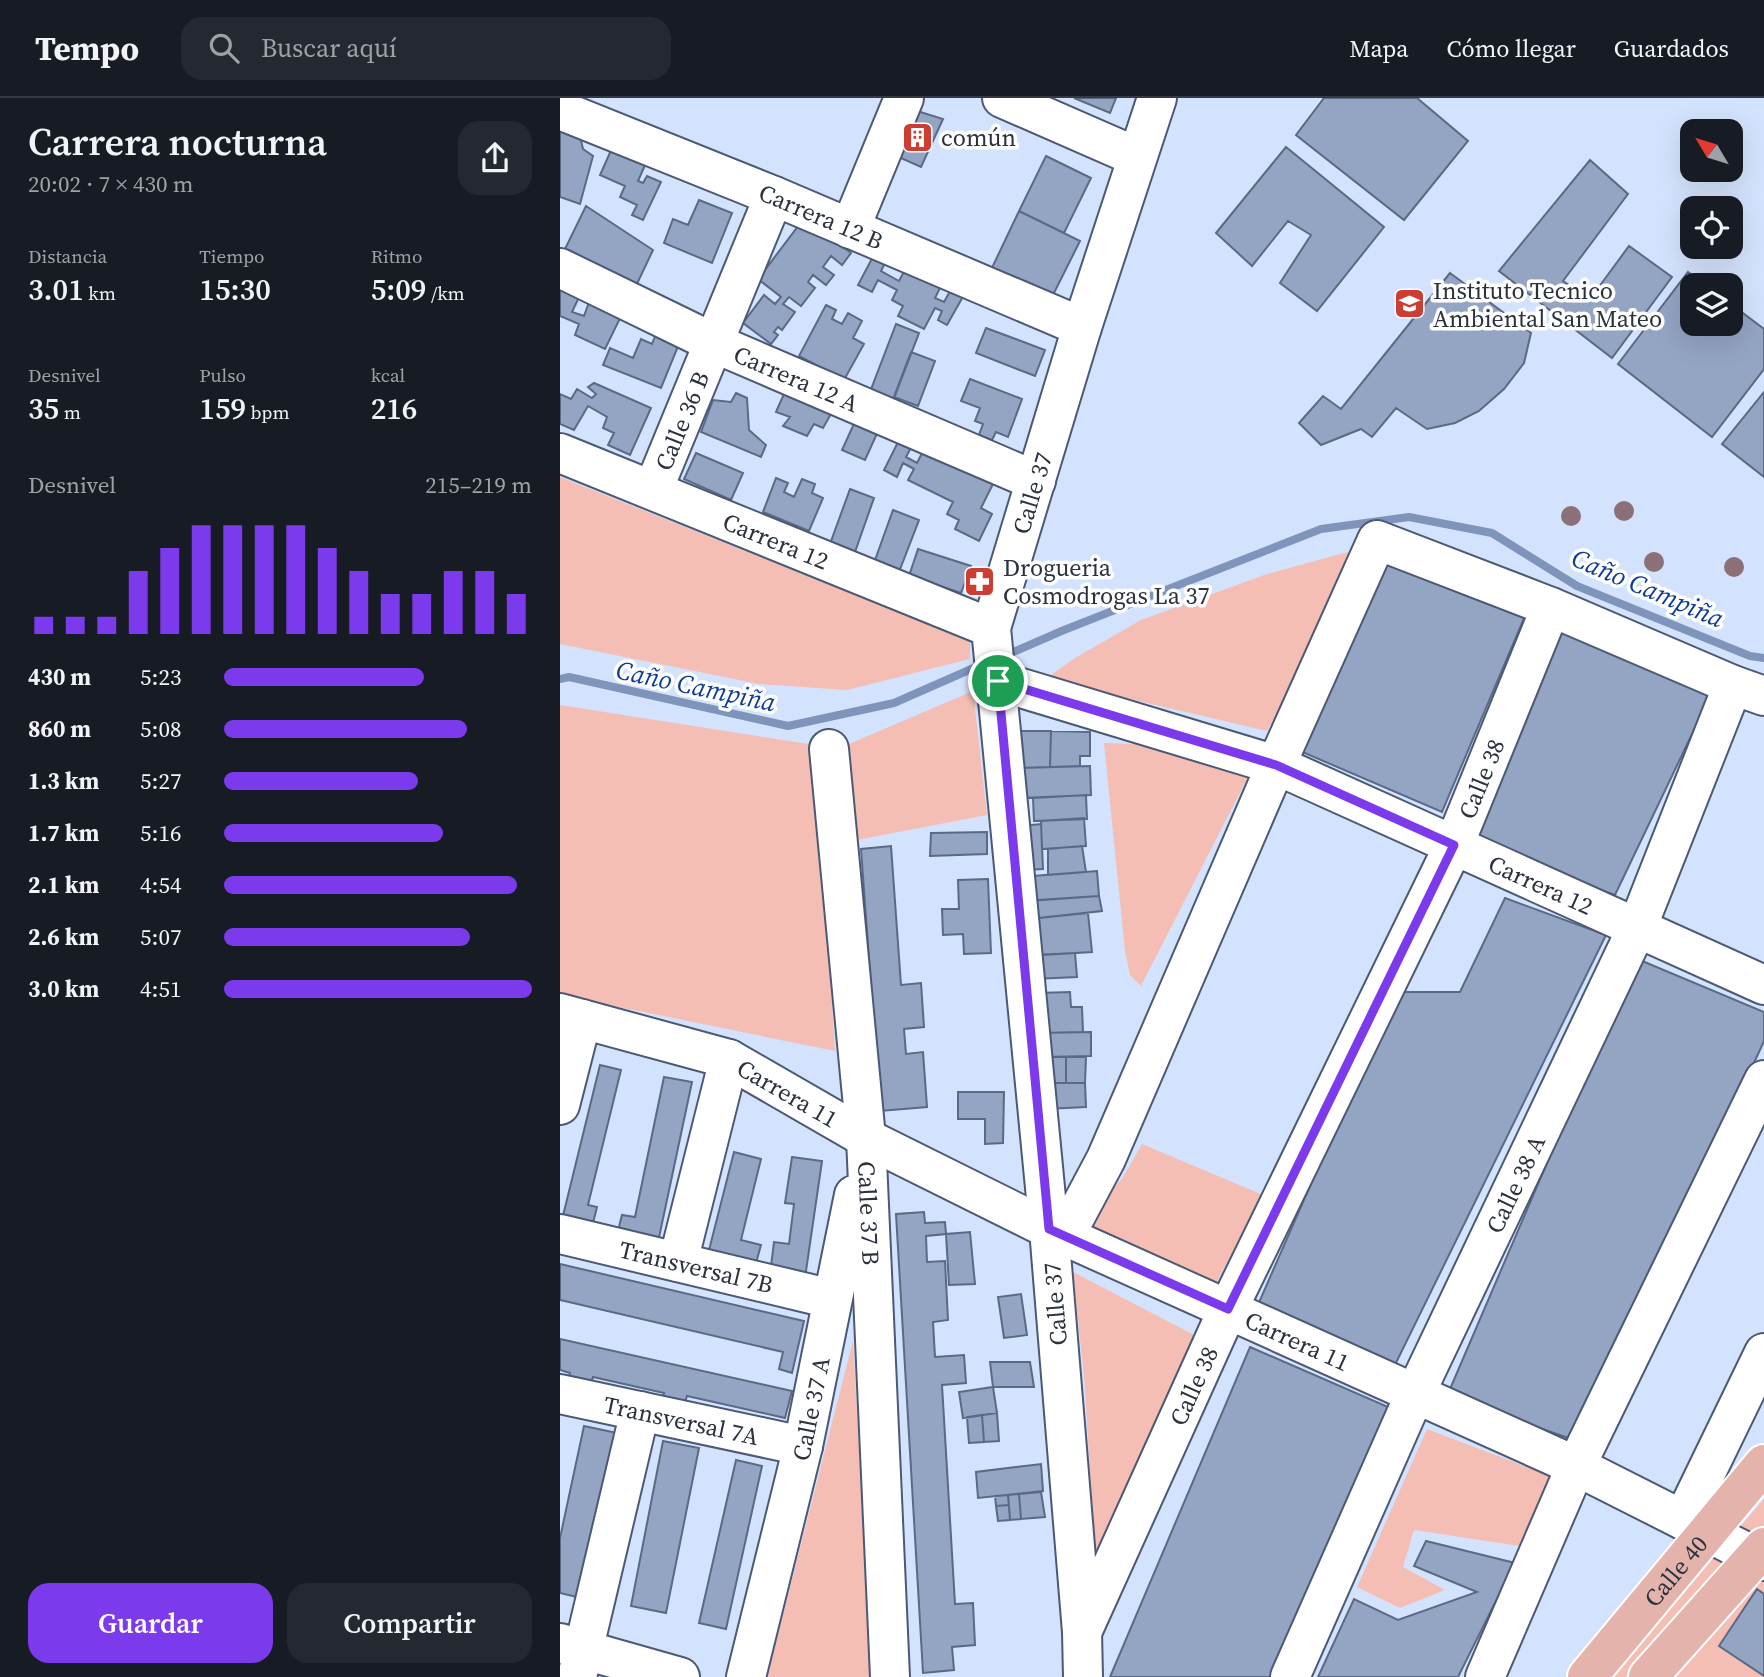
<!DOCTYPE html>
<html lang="es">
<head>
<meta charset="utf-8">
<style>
  :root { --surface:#171b24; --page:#242831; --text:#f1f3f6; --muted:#9ea1a6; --line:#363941; --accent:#7c3aed }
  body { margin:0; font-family:"Source Serif 4",serif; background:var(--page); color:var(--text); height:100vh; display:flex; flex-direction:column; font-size:26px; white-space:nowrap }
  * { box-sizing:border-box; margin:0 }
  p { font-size:23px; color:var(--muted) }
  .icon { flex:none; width:38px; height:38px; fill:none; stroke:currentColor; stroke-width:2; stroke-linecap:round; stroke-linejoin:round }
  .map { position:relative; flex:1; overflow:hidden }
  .details { display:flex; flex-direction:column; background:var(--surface); width:560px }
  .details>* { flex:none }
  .needle { width:46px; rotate:308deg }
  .buttons { position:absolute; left:1120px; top:21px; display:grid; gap:14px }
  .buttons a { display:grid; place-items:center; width:63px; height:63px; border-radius:14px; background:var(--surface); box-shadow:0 7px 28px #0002; font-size:35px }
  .pin { position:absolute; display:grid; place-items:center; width:60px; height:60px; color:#fff; margin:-30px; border:4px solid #fff; border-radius:50%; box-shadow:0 2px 7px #0007 }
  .round { display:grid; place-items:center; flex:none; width:74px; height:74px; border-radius:21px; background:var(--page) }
  .summary { display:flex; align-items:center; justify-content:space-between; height:119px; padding:0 28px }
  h1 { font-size:38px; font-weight:600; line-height:52px }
  .stats { display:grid; grid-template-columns:repeat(3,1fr); gap:10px; height:119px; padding:7px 28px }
  .stats div { display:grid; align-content:center }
  .stats b { font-size:30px; font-weight:600 }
  .stats small { font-size:19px; font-weight:400 }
  .stats p { font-size:19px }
  .chart { height:196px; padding:14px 28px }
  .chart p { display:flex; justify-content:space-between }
  .chart svg { width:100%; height:126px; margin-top:7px; stroke:var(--accent); stroke-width:6 }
  .button { display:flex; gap:14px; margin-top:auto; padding:14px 28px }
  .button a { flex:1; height:80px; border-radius:21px; background:var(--accent); color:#fff; font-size:28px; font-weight:600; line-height:80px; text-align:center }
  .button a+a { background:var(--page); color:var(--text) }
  ul { padding:0 28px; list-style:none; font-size:23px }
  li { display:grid; grid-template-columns:112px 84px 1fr; align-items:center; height:52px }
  li i { height:18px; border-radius:9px; background:var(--accent) }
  header { display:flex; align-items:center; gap:42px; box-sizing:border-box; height:98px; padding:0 35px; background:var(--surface); border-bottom:2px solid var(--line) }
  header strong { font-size:33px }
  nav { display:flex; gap:38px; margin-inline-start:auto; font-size:24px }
  .search { width:490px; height:63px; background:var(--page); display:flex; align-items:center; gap:18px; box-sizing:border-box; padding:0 24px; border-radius:21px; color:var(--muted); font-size:26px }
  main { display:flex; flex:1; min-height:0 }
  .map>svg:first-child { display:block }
  .green { fill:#f4beb5 }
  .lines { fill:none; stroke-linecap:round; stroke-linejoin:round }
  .stream { stroke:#7f94bb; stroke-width:8 }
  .building { fill:#94a4c3; stroke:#5a6985; stroke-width:2 }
  .minor-casing { stroke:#4b5975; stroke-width:42 }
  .major-casing { stroke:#fff; stroke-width:42 }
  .minor { stroke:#fff; stroke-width:38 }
  .major { stroke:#e3b3ac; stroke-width:38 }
  .tree { fill:#8c7078 }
  .route-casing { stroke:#fff; stroke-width:14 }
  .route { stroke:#7c3aed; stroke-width:9 }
  .labels { text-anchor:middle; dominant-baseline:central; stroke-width:7; stroke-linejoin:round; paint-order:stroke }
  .poi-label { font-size:24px; fill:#2b323e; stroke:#fff; text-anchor:start }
  .street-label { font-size:24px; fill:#2b323e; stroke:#fff }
  .water-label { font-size:26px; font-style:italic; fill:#0e3b97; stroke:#fff }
</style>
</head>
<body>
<header>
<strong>Tempo</strong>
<div class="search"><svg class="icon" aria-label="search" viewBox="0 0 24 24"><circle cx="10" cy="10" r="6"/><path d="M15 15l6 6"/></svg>Buscar aquí</div>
<nav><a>Mapa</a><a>Cómo llegar</a><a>Guardados</a></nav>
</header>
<main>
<section class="details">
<div class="summary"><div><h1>Carrera nocturna</h1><p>20:02 · 7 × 430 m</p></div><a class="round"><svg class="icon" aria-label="share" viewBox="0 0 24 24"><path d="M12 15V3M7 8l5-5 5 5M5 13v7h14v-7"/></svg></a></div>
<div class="stats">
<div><p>Distancia</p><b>3.01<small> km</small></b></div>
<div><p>Tiempo</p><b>15:30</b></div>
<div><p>Ritmo</p><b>5:09<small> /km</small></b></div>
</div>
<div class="stats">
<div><p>Desnivel</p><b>35<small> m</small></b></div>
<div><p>Pulso</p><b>159<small> bpm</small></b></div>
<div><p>kcal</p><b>216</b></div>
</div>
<div class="chart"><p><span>Desnivel</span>215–219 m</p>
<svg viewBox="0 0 160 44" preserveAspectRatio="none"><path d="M5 44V38M15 44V38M25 44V38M35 44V22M45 44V14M55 44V6M65 44V6M75 44V6M85 44V6M95 44V14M105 44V22M115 44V30M125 44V30M135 44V22M145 44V22M155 44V30"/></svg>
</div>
<ul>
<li><b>430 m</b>5:23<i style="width:65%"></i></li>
<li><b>860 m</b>5:08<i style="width:79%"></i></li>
<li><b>1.3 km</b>5:27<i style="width:63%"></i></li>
<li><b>1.7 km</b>5:16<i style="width:71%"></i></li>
<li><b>2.1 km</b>4:54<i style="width:95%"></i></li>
<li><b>2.6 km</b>5:07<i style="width:80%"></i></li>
<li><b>3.0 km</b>4:51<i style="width:100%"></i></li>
</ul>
<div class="button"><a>Guardar</a><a>Compartir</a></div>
</section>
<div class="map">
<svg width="1204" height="1579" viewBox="0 0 1204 1579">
  <rect width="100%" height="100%" fill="#d4e3fd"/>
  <path class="green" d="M0 379 410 543V561L287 592 199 586 0 546Z
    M795 452 759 535 707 633 485 581 515 560 581 522 707 476Z
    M413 593 427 717 292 743 289 646Z
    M0 607 255 647 275 953 0 897Z
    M544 645 599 647 691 673 581 888 570 877 565 853Z
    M582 1046 703 1097 654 1189 510 1131 562 1081Z
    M513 1174 642 1241 535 1463 525 1289Z
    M293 1243 312 1579H207Z
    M867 1331 1001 1382 966 1449 854 1432 843 1469 885 1492 840 1510 797 1489Z
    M1204 1401V1579H1052Z"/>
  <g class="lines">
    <path class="stream" d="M444 558 504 532 761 431 849 419 932 435 1017 488 1190 558 1204 560
      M0 581 9 579 228 628 334 605 425 565"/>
  </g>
  <path class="building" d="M514 0H556L550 15Z
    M764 0H857L908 43 844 122 736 37Z
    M351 11 383 21 361 69 334 57Z
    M17 25 23 51 33 58 20 106 0 99V33Z
    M56 41 90 56 78 83 83 85 87 78 101 84 83 122 72 117 77 107 60 99 65 88 40 77Z
    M726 49 824 129 757 213 720 185 751 137 728 123 692 168 656 135Z
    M486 58 531 80 504 135 459 113Z
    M1030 62 1068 96 1003 183 1030 201 1069 148 1112 179 1052 260 939 173Z
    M139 102 172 115 152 165 104 145 113 121 128 127Z
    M26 108 93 152 76 188 4 153Z
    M459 113 520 143 490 203 430 174Z
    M239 127 250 135 256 128 291 155 282 167 271 158 263 169 274 177 266 187 253 177 248 184 255 190 241 208 229 199 223 206 235 214 222 232 218 229 214 234 218 237 211 246 183 225 204 197 215 206 221 199 198 181Z
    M316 153 328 159 321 173 339 183 348 166 383 184 375 200 384 204 393 188 405 195 387 227 378 222 382 213 375 210 364 231 338 218 343 208 332 202 337 192 318 182 312 194 298 187Z
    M1128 174 1146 187H1132V226H1171V206L1204 231V271L1152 339 1058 266Z
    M890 175 971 235 964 265 944 291 919 313 895 325 867 331 836 310 812 339 801 331 761 347 739 325 763 298 781 311Z
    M0 187 21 195 12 214 24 218 32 196 66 208 45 251 15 237 19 226 0 218Z
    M266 207 276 212 272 221 282 226 288 215 302 223 293 240 304 246 284 282 239 258Z
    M336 226 359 235 333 303 310 294Z
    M426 230 485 252 475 278 416 255Z
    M98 231 121 241 101 290 43 267 50 250 73 260 81 241 92 246Z
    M351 254 375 263 358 308 334 299Z
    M410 281 462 301 448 339 436 334 432 342 419 337 423 326 415 323 420 310 401 303Z
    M34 285 91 310 70 357 48 347 54 335 43 330 47 319 28 308 14 332 0 326V296L11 301 17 291 32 300 36 296 28 289Z
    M227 289 276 307 263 330 254 326 247 338 223 328 230 319 216 314Z
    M1204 294V379L1162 346Z
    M176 295 187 300 189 332 206 347 201 359 141 334 153 302 171 304Z
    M297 319 320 329 305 362 282 352Z
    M342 336 355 342 346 359 357 365 368 343 437 378 421 410 432 416 419 443 395 431 399 422 387 416 393 404 348 382 354 371 343 365 337 379 324 372Z
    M136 355 183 375 171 402 124 381Z
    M216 380 228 385 224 394 234 399 242 381 255 386 252 395 263 400 249 433 203 414Z
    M290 391 314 400 295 454 270 446Z
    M333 412 359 422 339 474 314 465Z
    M358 451 411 468 401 495 349 478Z
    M827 459 970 506 882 714 740 653Z
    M1001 534 1155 588 1055 797 908 745Z
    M451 633H491L490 669 452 670Z
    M491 633 530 634V658H520V668L490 669Z
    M530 668 531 697 461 700 460 670Z
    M526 697 527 721 474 723 473 700Z
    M524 720 526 748 482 751 481 723Z
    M481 726 483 771 465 772 462 728Z
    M427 734V756L370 758 371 735Z
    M331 748 341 887 361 885 364 929 344 931 346 956 363 954 367 1009 320 1013 301 751Z
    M522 748 526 774 488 777V751Z
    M537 773 539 798 462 803 460 779Z
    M428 781 431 855 404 856 403 836 383 837 382 811H399L398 782Z
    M539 798 542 813 469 821V803Z
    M945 800 1046 837 833 1271 697 1209 835 894H900Z
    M528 815 532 854 466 858 469 821Z
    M515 855 517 879 474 881 473 857Z
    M1075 860 1204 914V943L1020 1344 887 1298Z
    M510 894 511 909H522L523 934 479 935 478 895Z
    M531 934V958L483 959 479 935Z
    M483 959H506V985H482Z
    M506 959H526L525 985H506Z
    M40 967 61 972 28 1107 37 1109 30 1137 0 1130Z
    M104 979 132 984 97 1149 56 1141 62 1117 75 1119Z
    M485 985H525L526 1009 486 1011Z
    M398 994H444L443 1045 425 1046V1021H398Z
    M174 1054 201 1061 181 1142 201 1147 194 1172 147 1160Z
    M232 1059 262 1063 245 1180 210 1176 214 1144 229 1146 234 1106 225 1105Z
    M364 1114 365 1125 385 1124 386 1136 366 1138 367 1164 385 1163 388 1222 373 1224 375 1259 404 1257 406 1285 382 1287 395 1506 413 1505 415 1547 392 1549 394 1572 363 1575 336 1116Z
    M410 1134 415 1186 389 1187 386 1136Z
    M0 1166 244 1223 232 1275 219 1271 223 1254 0 1202Z
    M461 1196 467 1237 444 1240 438 1199Z
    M0 1241 232 1293 225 1320 127 1298 124 1308 102 1303 104 1295 33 1279 30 1289 7 1284 10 1275 0 1272Z
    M690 1249 835 1312 715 1579H550Z
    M430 1264H470L474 1289H433Z
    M433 1289 437 1315 403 1320 399 1294Z
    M437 1315 439 1343 424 1344 422 1317Z
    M422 1317 424 1344 409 1345 407 1319Z
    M24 1328 57 1335 21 1500 0 1495V1440Z
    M103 1343 139 1350 106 1515 71 1508Z
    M176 1362 202 1368 166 1531 139 1525Z
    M481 1366 483 1393 418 1400 416 1374Z
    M481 1394 485 1419 461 1421 459 1396Z
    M459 1396 461 1421 450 1422 448 1397Z
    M448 1397 449 1407 436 1408 435 1398Z
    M449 1407 450 1422 438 1423 436 1408Z
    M866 1443 955 1465 898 1579H758L794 1501 838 1522 917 1494 854 1468Z
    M1197 1491 1204 1496V1578L1159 1548Z"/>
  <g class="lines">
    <defs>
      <g id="minor">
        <path d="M442 0 577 59"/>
        <path id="s1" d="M0 12 214 98 522 229"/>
        <path d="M290 131 344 0"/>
        <path id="s2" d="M0 170 154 245 476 383"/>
        <path id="s3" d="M0 355 431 530"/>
        <path id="s4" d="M93 392 214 98"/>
        <path id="s5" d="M438 583 716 667 1204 887"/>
        <path id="s6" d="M269 651 306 1040 330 1579"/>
        <path id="s7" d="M0 915 169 961 306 1040 489 1131 1016 1368 1204 1463"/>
        <path d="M0 1007 22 921"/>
        <path id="s8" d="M0 1136 272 1201"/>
        <path d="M505 1138 546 1061 716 667 817 442 991 509 1173 587 1204 598"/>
        <path d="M118 1164 169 961"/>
        <path id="s9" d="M0 1296 243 1348"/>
        <path d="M1123 1422 1204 1255"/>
        <path id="s10" d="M523 1532 668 1211 894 747 991 509"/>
        <path d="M0 1545 120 1579"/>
        <path d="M17 1579 80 1313"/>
        <path id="s11" d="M186 1579 243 1348 294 1097"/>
        <path id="s12" d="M523 1579 522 1534 489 1131 431 530 522 229 597 0"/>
        <path id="s13" d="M730 1579 855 1296 1077 830 1173 587"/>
        <path d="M925 1579 1016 1368 1204 982"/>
      </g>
      <g id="major">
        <path id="s14" d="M1027 1579 1204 1366"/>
        <path d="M1088 1579 1204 1449"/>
      </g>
    </defs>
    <use href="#minor" class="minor-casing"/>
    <use href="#major" class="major-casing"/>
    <use href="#minor" class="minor"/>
    <use href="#major" class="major"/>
  </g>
  <g class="tree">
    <circle cx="1064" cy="413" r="10"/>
    <circle cx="1011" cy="418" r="10"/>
    <circle cx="1094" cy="464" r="10"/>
    <circle cx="1174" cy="469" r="10"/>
  </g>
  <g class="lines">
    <defs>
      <path id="route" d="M438 583 716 667 894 747 668 1211 489 1131Z"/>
    </defs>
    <use href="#route" class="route-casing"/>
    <use href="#route" class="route"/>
  </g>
  <defs>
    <symbol id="building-square" viewBox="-11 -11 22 22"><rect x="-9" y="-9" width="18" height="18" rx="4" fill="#cb3e31" stroke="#fff"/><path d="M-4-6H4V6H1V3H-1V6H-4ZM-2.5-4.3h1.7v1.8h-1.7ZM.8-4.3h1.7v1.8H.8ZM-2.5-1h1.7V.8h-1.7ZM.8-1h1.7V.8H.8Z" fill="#fff"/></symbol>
    <symbol id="school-square" viewBox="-11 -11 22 22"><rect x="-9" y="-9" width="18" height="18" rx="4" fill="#cb3e31" stroke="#fff"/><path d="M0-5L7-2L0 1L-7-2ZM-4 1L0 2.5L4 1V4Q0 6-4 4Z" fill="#fff"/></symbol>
    <symbol id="pharmacy-square" viewBox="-11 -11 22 22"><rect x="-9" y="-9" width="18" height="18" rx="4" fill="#cb3e31" stroke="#fff"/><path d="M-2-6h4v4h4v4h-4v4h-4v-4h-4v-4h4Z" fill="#fff"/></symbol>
  </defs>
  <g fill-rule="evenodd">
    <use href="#building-square" x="340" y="22" width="35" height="35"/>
    <use href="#school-square" x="832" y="188" width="35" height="35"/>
    <use href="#pharmacy-square" x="402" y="466" width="35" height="35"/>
  </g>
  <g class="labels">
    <g class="poi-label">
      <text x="381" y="39">común</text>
      <text x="873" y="192">Instituto Tecnico<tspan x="873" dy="28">Ambiental San Mateo</tspan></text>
      <text x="443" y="469">Drogueria<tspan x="443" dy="28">Cosmodrogas La 37</tspan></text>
    </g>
    <g class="street-label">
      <text stroke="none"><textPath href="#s1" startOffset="282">Carrera 12 B</textPath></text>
      <text stroke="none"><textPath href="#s2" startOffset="261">Carrera 12 A</textPath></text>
      <text stroke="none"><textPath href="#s4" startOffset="75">Calle 36 B</textPath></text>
      <text stroke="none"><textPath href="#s12" startOffset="1194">Calle 37</textPath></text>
      <text stroke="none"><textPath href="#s3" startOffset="233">Carrera 12</textPath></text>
      <text stroke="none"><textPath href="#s10" startOffset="940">Calle 38</textPath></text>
      <text stroke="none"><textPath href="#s5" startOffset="581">Carrera 12</textPath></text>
      <text stroke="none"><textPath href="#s7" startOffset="243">Carrera 11</textPath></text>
      <text stroke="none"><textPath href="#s13" startOffset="542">Calle 38 A</textPath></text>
      <text stroke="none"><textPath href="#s6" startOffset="466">Calle 37 B</textPath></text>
      <text stroke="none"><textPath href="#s8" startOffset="140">Transversal 7B</textPath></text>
      <text transform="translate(495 1206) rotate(-95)">Calle 37</text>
      <text stroke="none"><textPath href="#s7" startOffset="810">Carrera 11</textPath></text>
      <text stroke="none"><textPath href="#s10" startOffset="268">Calle 38</textPath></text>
      <text stroke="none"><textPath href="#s11" startOffset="276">Calle 37 A</textPath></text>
      <text stroke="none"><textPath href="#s9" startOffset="124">Transversal 7A</textPath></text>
      <text stroke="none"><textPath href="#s14" startOffset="138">Calle 40</textPath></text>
    </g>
    <g class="water-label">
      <text transform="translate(1088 490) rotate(23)">Caño Campiña</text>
      <text transform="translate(136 588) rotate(12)">Caño Campiña</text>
    </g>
  </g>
</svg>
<div class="buttons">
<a><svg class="needle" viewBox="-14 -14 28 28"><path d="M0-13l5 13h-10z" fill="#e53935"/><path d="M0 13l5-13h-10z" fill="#9ea1a6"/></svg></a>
<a><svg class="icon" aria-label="locate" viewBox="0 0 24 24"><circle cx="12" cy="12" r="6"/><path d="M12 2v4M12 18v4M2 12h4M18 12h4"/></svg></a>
<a><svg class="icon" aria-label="layers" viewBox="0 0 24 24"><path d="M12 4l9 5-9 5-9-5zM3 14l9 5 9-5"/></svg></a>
</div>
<div class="pin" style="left:438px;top:583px;background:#1e9e55"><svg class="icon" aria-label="arrive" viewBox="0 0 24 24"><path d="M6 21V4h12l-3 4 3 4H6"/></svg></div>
</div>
</main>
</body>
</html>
